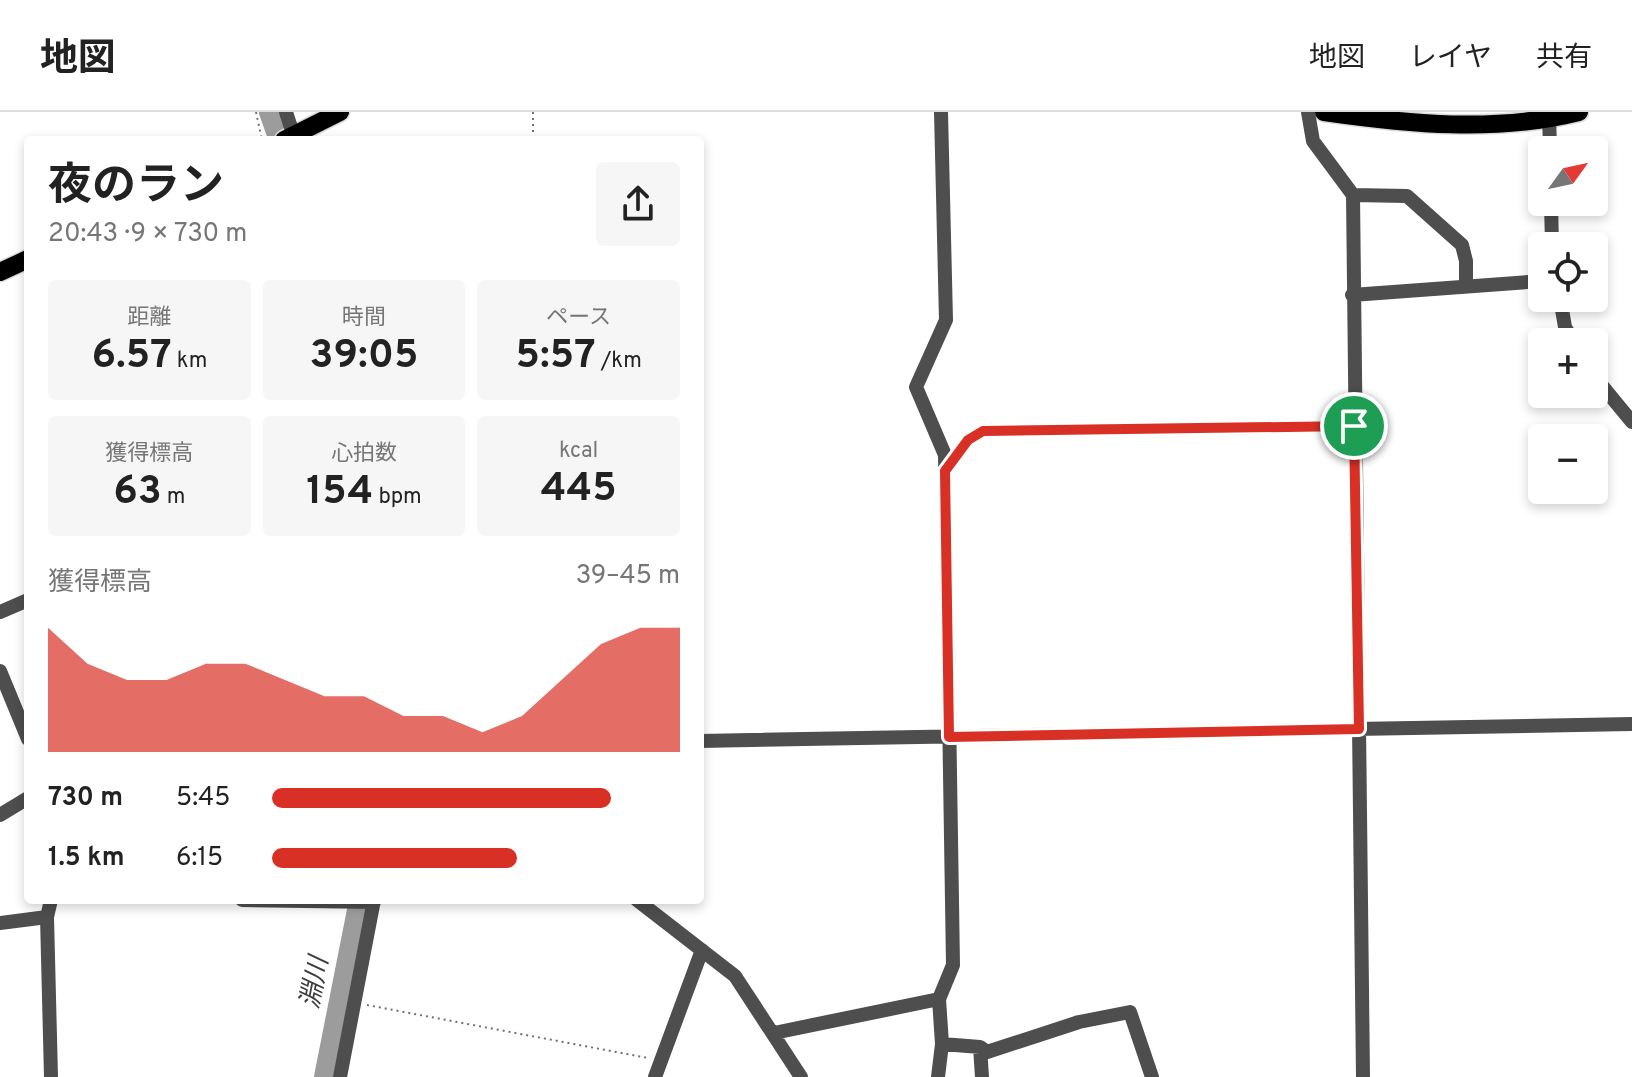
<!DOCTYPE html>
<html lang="ja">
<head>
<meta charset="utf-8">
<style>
  :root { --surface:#fff; --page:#f6f6f6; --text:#222; --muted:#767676; --line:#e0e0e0; --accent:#d93025 }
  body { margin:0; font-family:Overpass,"Noto Sans JP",sans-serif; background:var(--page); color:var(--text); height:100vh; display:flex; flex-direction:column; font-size:30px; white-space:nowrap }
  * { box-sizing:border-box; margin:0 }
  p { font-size:26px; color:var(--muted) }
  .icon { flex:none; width:44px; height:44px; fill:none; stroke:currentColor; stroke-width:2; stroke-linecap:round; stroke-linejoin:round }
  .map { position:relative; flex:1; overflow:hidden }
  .details { position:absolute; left:24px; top:24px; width:680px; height:768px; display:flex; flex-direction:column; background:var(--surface); border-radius:8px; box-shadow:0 4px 12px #0003 }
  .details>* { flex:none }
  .needle { width:52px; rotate:57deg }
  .controls { position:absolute; left:1528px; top:24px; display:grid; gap:16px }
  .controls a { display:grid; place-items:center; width:80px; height:80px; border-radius:8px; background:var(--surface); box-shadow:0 4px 12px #0003; font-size:40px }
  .pin { position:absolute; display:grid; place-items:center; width:68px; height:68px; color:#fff; margin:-34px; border:4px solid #fff; border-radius:50%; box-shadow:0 2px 8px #0007 }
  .round { display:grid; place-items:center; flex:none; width:84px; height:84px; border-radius:8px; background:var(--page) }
  .head { display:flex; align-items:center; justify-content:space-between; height:136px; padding:0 24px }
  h1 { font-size:44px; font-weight:700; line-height:60px }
  .stats { display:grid; grid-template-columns:repeat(3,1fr); gap:12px; height:136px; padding:8px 24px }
  .stats div { display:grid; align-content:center; border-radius:8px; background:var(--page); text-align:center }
  .stats b { font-size:40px; font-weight:700 }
  .stats small { font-size:22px; font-weight:400 }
  .stats p { font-size:22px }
  .chart { height:224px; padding:16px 24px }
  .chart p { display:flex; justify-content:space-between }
  .chart svg { width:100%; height:144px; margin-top:8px; fill:var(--accent); opacity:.7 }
  ul { padding:0 24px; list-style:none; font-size:26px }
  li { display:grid; grid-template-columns:128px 96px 1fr; align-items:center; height:60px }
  li i { height:20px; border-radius:10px; background:var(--accent) }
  header { display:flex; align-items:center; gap:48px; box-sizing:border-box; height:112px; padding:0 40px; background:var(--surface); border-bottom:2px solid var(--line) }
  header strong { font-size:38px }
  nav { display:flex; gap:44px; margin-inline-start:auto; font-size:28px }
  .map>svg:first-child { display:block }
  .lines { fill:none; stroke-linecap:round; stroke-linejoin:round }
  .river { stroke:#9c9c9c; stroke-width:24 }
  .major-casing { stroke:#dbdbdb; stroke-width:21 }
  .path { stroke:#707070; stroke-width:2; stroke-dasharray:2 4; stroke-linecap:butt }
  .minor { stroke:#4e4e4e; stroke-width:14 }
  .major { stroke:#000; stroke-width:18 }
  .route-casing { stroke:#fff; stroke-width:16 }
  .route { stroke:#d93025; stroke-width:10 }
  .labels { text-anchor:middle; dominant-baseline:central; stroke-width:6; stroke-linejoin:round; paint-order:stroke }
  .water-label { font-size:26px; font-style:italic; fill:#3d3d3d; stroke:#fff }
</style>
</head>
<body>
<header>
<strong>地図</strong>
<nav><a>地図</a><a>レイヤ</a><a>共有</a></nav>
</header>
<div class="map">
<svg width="1632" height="965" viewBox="0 0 1632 965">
  <rect width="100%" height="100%" fill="#fff"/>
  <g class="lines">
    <path class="river" d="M271 0 281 28
      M326 965 361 788"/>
    <defs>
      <path id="major" d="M1324 0C1408 12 1496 21 1579 0
        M284 28 340 0
        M0 160 28 147"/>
    </defs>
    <use href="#major" class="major-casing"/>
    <path class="path" d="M256 0 262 28
      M533 0V28
      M960 339 968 328 983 319 1342 314
      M367 893 648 946"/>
    <path class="minor" d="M286 0 295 28
      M941 0 946 208 916 275 945 343 953 853 939 887 942 932 980 935 987 940 1079 910 1130 900 1152 965
      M1308 0 1313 29 1353 83 1363 965
      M1549 0 1550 38
      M1353 83 1407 84 1462 133 1466 149V173
      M1551 90 1552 134
      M1352 183 1542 169
      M1560 186 1565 215 1574 230
      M1594 264 1632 310
      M0 500 28 488
      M0 559 28 627
      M700 629 1632 612
      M0 703 28 686
      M51 788 47 805 51 965
      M242 788 374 790
      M637 788 735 864 801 965
      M0 811 47 805
      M774 921 939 887
      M980 935 982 965
      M340 965 374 788
      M655 965 702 838
      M938 965 942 932"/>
    <use href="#major" class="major"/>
  </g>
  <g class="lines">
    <defs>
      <path id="route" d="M1354 314 1359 617 949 625 945 359 968 328 983 319Z"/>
    </defs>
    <use href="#route" class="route-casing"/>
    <use href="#route" class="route"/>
  </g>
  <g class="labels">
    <g class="water-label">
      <text transform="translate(316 871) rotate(-79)">淵川</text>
    </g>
  </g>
</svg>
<div class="controls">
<a><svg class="needle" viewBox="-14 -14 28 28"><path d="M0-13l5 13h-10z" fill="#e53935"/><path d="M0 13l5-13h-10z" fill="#767676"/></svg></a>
<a><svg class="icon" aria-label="locate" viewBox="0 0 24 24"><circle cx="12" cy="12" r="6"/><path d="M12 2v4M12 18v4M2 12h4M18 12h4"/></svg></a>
<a>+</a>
<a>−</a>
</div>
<div class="pin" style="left:1354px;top:314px;background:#1e9e55"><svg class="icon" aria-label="arrive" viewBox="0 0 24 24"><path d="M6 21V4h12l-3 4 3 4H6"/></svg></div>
<section class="details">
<div class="head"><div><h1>夜のラン</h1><p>20:43 · 9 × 730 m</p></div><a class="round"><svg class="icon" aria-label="share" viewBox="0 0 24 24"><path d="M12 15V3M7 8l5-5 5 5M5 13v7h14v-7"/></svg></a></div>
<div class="stats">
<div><p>距離</p><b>6.57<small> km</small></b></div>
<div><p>時間</p><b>39:05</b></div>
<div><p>ペース</p><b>5:57<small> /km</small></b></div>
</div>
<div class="stats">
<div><p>獲得標高</p><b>63<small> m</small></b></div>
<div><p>心拍数</p><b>154<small> bpm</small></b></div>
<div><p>kcal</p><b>445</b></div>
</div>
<div class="chart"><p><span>獲得標高</span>39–45 m</p>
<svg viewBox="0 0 160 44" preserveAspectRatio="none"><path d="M0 44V6L10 17L20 22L30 22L40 17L50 17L60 22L70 27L80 27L90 33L100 33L110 38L120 33L130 22L140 11L150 6L160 6V44z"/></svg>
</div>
<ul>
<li><b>730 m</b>5:45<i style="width:83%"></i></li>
<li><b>1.5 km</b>6:15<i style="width:60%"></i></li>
</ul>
</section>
</div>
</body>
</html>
